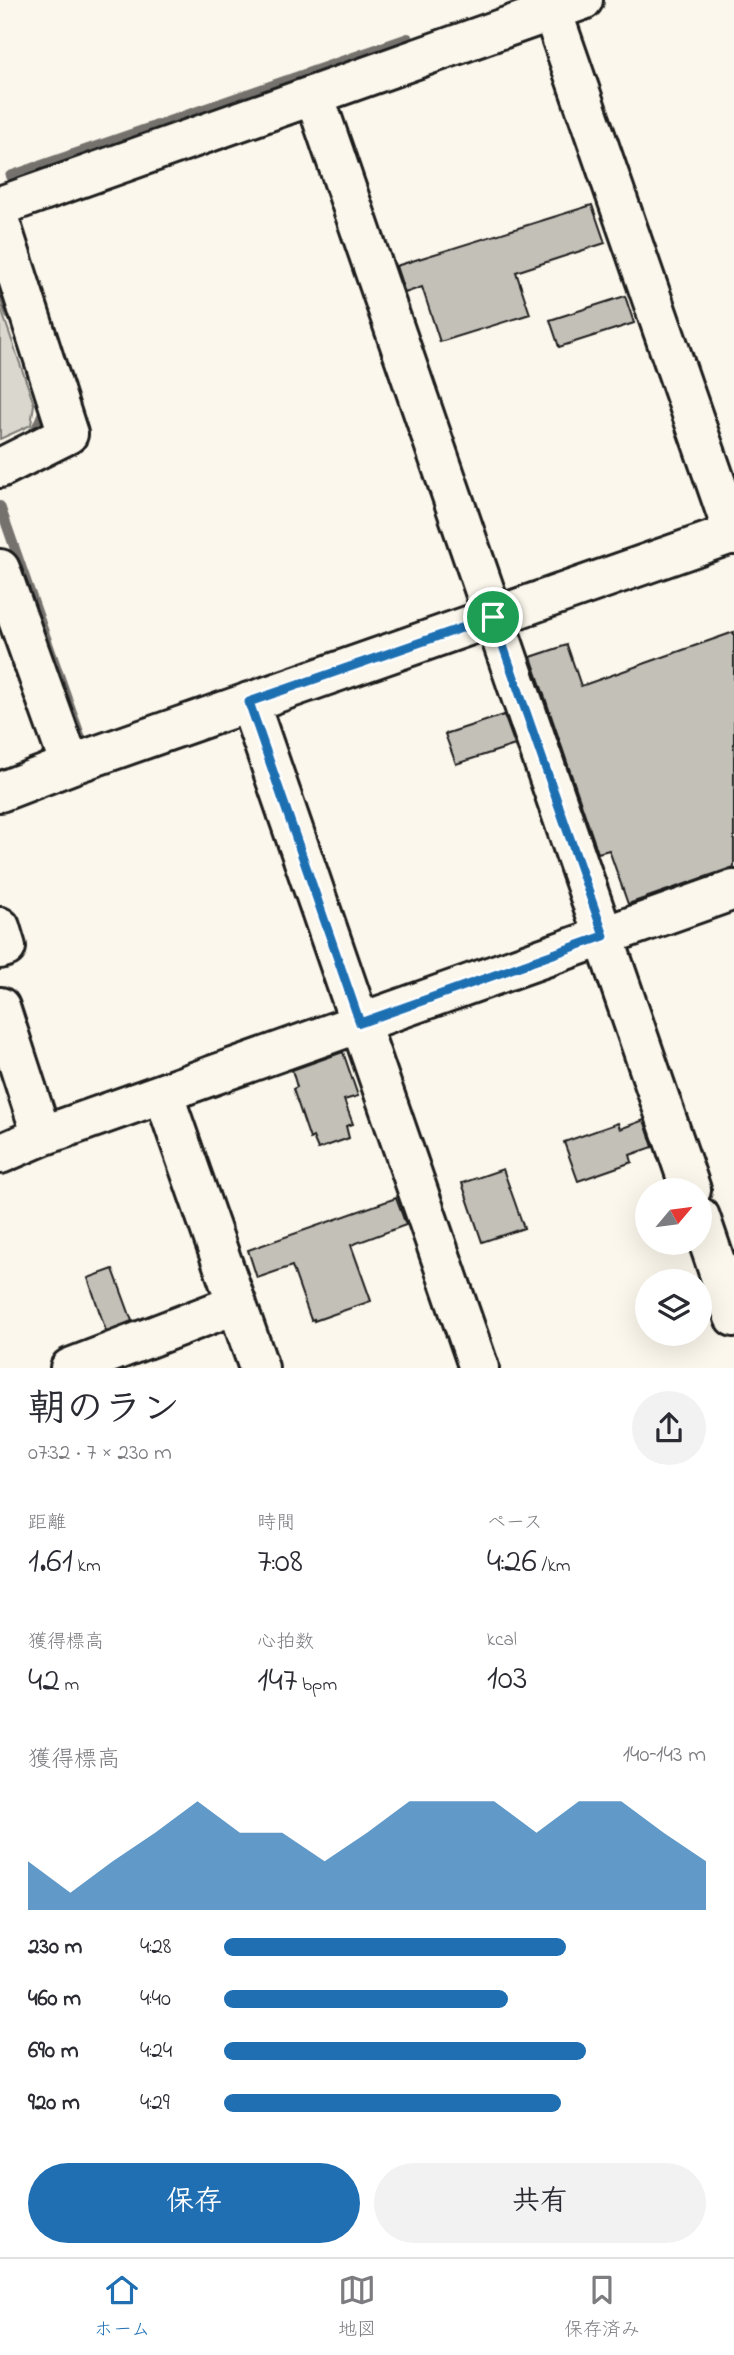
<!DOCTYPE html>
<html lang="ja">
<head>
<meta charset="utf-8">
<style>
  :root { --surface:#fff; --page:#f2f2f3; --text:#2b2b33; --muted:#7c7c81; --line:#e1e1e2; --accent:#1f6fb2 }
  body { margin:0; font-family:"Indie Flower","Klee One",sans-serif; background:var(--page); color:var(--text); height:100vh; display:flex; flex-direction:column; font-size:26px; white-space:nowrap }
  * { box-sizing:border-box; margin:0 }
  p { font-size:23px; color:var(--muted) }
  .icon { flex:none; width:38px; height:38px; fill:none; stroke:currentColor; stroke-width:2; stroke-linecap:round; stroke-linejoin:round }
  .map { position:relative; height:1368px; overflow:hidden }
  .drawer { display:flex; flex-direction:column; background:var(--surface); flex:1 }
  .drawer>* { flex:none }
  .needle { width:46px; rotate:61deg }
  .controls { position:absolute; left:635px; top:1178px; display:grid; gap:14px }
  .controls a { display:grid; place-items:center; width:77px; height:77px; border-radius:50%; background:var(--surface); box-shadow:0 7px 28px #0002; font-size:35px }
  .pin { position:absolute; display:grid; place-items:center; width:60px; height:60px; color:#fff; margin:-30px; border:4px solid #fff; border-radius:50%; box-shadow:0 2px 7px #0007 }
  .round { display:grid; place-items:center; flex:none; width:74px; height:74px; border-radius:37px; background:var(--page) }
  .head { display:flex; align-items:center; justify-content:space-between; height:119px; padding:0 28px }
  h1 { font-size:38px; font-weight:600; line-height:52px }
  .metrics { display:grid; grid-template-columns:repeat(3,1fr); gap:10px; height:119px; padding:7px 28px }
  .metrics div { display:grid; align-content:center }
  .metrics b { font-size:35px; font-weight:600 }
  .metrics small { font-size:19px; font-weight:400 }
  .metrics p { font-size:19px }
  .chart { height:196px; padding:14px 28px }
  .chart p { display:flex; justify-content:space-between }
  .chart svg { width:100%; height:126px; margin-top:7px; fill:var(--accent); opacity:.7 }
  .action { display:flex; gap:14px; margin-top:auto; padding:14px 28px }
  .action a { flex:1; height:80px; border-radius:42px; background:var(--accent); color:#fff; font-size:28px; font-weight:600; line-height:80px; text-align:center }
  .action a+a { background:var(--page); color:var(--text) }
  ul { padding:0 28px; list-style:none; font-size:23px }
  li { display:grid; grid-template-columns:112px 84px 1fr; align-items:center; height:52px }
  li i { height:18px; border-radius:9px; background:var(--accent) }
  .tab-bar { display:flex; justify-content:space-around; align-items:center; height:98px; border-top:2px solid var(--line); background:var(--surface); font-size:19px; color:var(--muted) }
  .tab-bar a { display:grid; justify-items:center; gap:4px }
  .tab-bar .selected { color:var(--accent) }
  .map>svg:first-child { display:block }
  .green { fill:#dad7ce; stroke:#7b7a75; stroke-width:2 }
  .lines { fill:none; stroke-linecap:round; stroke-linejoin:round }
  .stream { stroke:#74726e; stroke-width:10 }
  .building { fill:#c3c0b8; stroke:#1c1c1c; stroke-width:2 }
  .street-casing { stroke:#1c1c1c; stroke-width:44 }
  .street { stroke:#fbf7ec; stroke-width:38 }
  .route-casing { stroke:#fff; stroke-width:14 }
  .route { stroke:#1f6fb2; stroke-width:9 }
</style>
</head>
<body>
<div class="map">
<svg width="734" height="1368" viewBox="0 0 734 1368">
  <rect width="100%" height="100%" fill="#fbf7ec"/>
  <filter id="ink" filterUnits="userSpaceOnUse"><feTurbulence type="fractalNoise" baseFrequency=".0143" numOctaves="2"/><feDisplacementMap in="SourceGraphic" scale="14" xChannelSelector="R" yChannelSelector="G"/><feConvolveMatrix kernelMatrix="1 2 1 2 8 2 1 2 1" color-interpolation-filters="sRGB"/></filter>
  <g filter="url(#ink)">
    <path class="green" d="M0 306 34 404 31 425 0 439Z"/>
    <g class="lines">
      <path class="stream" d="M10 176 408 38
        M0 287 10 315
        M36 429 44 410 41 402
        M0 506 82 741"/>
    </g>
    <path class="building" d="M592 205 605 243 516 272 530 314 440 342 422 287 405 293 396 266Z
      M625 296 634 323 559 347 550 320Z
      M734 632V867L628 904 609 850 598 853 531 657 567 645 581 686Z
      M504 715 515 745 456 764 445 734Z
      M343 1052 358 1096 344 1100 353 1124 346 1126 349 1138 318 1149 313 1137 310 1139 293 1089 297 1087 292 1070Z
      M644 1120 653 1147 630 1155 632 1162 578 1181 564 1142 618 1123 620 1129Z
      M503 1169 524 1228 482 1242 462 1183Z
      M396 1198 406 1225 351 1245 371 1301 314 1321V1319L311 1320 292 1266 257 1278 248 1250Z
      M113 1269 132 1321 106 1331 88 1278Z"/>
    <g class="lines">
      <defs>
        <path id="street" d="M552 11 734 535
          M314 95 691 1190
          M0 206 583 0
          M0 222 68 434 0 468
          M0 569 70 765
          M249 702 479 1368
          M0 792 70 765 734 533
          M0 927 6 947 0 949
          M0 1007 42 1136
          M163 1093 259 1368
          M0 1154 42 1136 734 890
          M700 1217 734 1317
          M70 1368 237 1304"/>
      </defs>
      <use href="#street" class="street-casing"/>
      <use href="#street" class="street"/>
    </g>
  </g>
  <g class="lines" filter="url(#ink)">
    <defs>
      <path id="route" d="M493 617 604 936 360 1023 249 702Z"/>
    </defs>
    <use href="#route" class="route-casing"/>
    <use href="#route" class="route"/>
  </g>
</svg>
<div class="controls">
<a><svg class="needle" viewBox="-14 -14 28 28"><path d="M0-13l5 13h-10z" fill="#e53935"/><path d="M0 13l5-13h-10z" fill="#7c7c81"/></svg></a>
<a><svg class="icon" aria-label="layers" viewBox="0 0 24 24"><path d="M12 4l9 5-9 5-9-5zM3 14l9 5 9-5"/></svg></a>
</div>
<div class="pin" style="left:493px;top:617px;background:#1e9e55"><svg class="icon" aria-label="arrive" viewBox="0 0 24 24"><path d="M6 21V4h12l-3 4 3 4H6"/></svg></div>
</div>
<section class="drawer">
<div class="head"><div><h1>朝のラン</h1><p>07:32 · 7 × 230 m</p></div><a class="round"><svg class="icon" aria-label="share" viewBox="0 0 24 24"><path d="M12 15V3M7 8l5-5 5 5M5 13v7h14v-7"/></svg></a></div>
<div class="metrics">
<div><p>距離</p><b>1.61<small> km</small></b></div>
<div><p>時間</p><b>7:08</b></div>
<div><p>ペース</p><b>4:26<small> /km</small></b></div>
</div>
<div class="metrics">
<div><p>獲得標高</p><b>42<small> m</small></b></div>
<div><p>心拍数</p><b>147<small> bpm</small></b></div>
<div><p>kcal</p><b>103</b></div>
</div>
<div class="chart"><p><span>獲得標高</span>140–143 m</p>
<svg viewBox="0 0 160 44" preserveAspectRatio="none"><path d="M0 44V27L10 38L20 27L30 17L40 6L50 17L60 17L70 27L80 17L90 6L100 6L110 6L120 17L130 6L140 6L150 17L160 27V44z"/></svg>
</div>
<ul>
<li><b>230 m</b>4:28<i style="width:71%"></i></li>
<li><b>460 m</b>4:40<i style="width:59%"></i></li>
<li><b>690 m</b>4:24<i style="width:75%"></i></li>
<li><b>920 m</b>4:29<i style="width:70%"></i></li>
</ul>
<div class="action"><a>保存</a><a>共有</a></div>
</section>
<nav class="tab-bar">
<a class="selected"><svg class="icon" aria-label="home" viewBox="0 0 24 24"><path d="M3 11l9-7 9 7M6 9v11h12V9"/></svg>ホーム</a>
<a><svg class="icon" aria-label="map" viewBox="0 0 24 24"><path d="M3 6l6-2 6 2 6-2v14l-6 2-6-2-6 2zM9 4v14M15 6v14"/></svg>地図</a>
<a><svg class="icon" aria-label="saved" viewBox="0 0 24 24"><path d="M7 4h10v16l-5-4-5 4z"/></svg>保存済み</a>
</nav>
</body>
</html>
